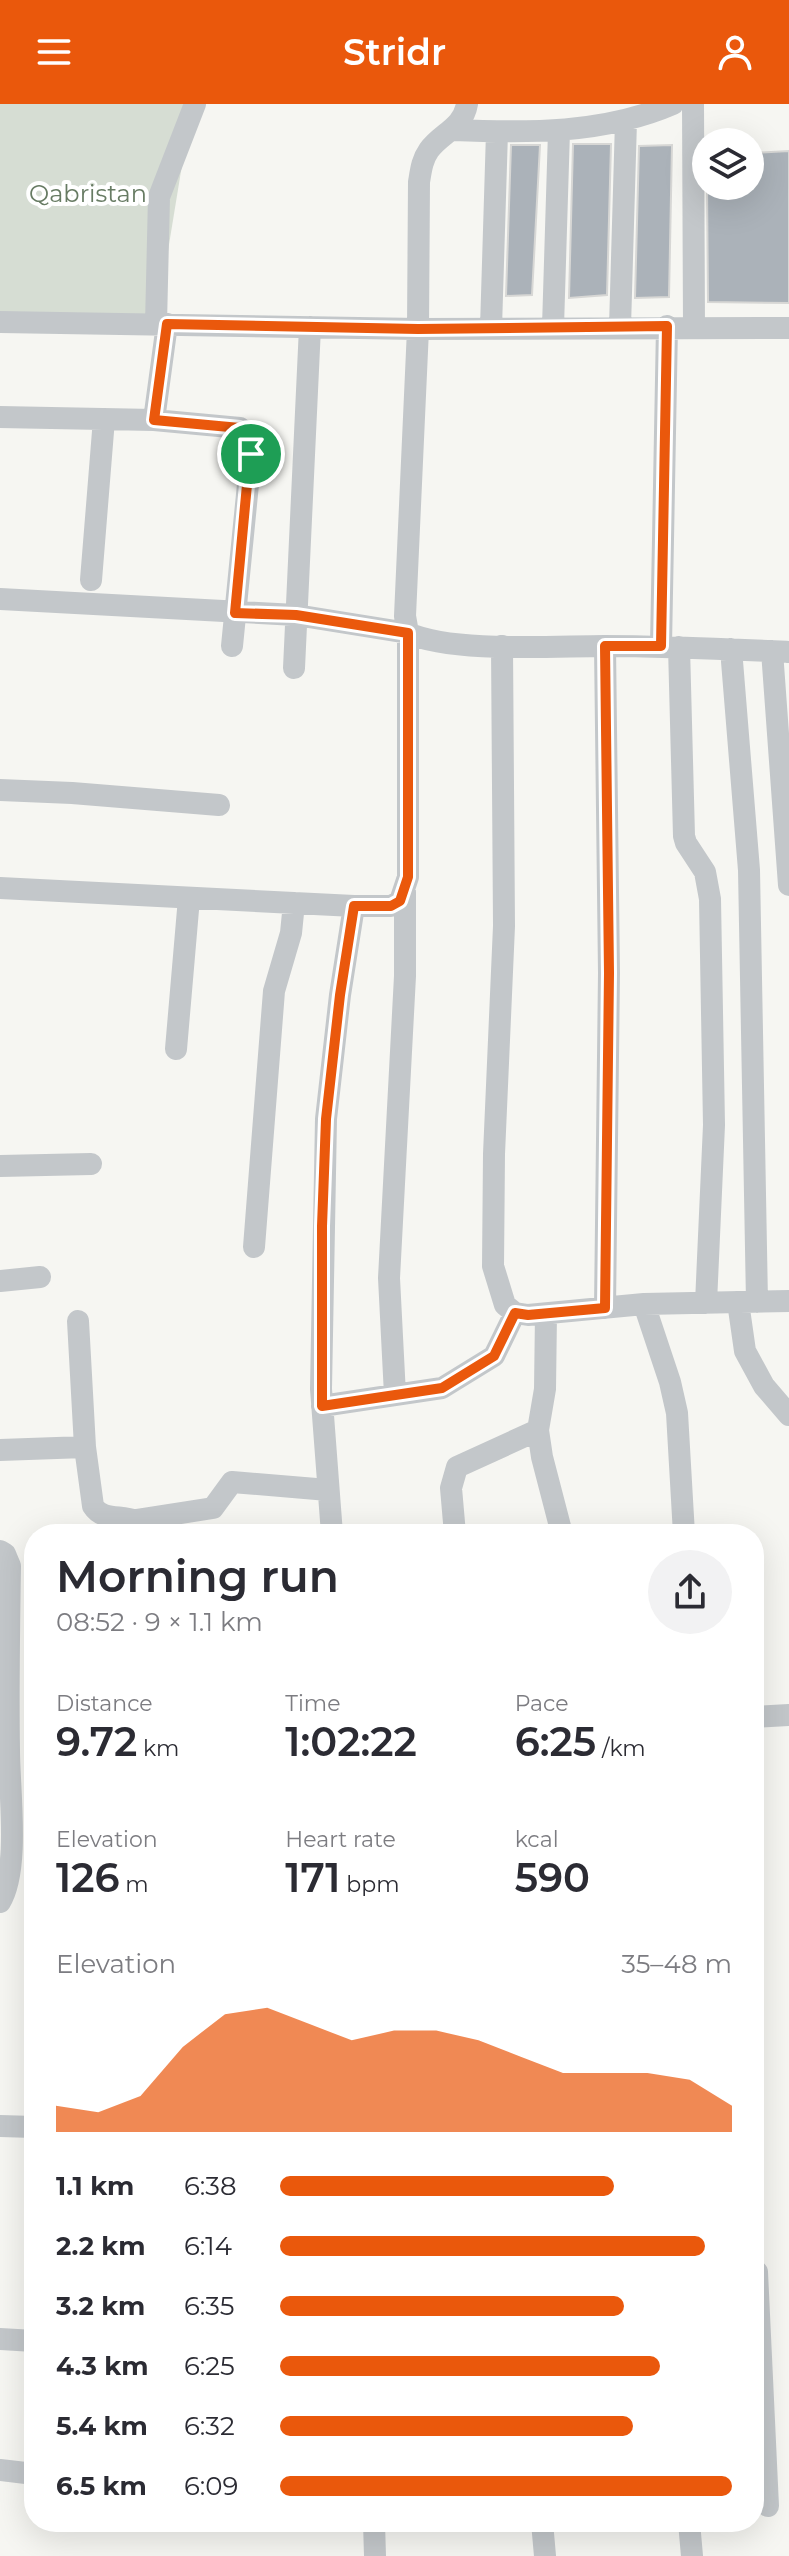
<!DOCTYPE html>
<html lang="en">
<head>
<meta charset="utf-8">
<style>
  :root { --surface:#fff; --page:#f2f2f3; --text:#2b2b33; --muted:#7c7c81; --accent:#ea580c }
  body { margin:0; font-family:Montserrat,sans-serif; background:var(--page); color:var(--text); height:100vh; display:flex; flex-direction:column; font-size:30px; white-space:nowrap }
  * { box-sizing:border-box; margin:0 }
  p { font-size:26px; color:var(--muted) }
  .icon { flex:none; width:44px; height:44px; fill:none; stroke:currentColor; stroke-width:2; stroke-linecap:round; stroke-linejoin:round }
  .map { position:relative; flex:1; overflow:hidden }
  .side { position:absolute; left:24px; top:1420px; width:740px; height:1008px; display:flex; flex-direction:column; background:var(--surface); border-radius:32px; box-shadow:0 8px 32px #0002 }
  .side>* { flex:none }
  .fabs { position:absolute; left:692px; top:24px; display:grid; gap:16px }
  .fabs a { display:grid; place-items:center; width:72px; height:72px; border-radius:50%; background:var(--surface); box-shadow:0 8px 32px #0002; font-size:40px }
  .pin { position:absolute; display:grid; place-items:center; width:68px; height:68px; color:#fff; margin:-34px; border:4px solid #fff; border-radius:50%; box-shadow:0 2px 8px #0007 }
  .round { display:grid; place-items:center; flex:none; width:84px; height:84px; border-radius:42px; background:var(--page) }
  .headline { display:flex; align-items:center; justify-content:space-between; height:136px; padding:0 32px }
  h1 { font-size:44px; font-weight:600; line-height:60px }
  .metrics { display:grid; grid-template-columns:repeat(3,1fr); gap:12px; height:136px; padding:8px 32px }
  .metrics div { display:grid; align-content:center }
  .metrics b { font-size:40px; font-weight:600 }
  .metrics small { font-size:22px; font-weight:400 }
  .metrics p { font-size:22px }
  .chart { height:224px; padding:16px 32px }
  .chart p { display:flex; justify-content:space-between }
  .chart svg { width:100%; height:144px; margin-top:8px; fill:var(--accent); opacity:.7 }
  ul { padding:0 32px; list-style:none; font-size:26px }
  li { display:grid; grid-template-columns:128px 96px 1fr; align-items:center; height:60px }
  li i { height:20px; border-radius:10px; background:var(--accent) }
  header { display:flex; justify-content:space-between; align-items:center; height:104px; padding:0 32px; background:var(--accent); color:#fff; font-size:36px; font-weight:600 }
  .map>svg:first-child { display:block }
  .green { fill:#d6ddd3 }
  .building { fill:#abb2b9; stroke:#d7d7d5; stroke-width:2 }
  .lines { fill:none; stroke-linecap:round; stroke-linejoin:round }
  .street { stroke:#c3c7ca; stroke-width:22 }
  .route-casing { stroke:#fff; stroke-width:16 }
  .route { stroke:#ea580c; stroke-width:10 }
  .labels { text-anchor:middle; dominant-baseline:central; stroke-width:8; stroke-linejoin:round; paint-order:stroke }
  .park-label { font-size:24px; fill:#677b63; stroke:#fff }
</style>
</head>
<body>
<header><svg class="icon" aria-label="menu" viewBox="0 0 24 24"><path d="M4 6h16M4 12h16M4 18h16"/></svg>Stridr<svg class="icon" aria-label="person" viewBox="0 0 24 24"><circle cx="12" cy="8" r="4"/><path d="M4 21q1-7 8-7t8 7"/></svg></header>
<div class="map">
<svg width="789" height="2452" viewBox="0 0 789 2452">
  <rect width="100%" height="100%" fill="#f6f6f2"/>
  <path class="green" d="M0 0H192L156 220 0 217Z"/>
  <path class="building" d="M573 40H611L607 191 569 194Z
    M511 41H540L532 191 506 192Z
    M672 41 669 193 635 194 639 42Z
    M789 47V199L708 198 707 82H750V49Z"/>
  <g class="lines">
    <path class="street" d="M467 0C463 24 441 29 429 46 422 56 421 66 419 78L418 225 405 512 408 529C452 549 553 542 604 542 666 542 727 545 789 548
      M693 0 694 223
      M453 26C528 29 604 30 673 0
      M0 218 418 225 789 224
      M156 220 159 93 195 0
      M553 223 559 27
      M620 223 626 17
      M491 224 497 28
      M0 313 154 316 240 324C251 331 251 338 251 350L232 542
      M154 316 167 220
      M91 476 104 315
      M0 495 296 511 408 529V773L400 797 391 802H354L0 784
      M502 542 504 822 494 1050 493 1162 505 1201 515 1209 528 1211 644 1200 789 1197
      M661 542 667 222
      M679 543 684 732 686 739 705 768 710 795 714 1021 706 1199
      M731 545 749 766 757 1198
      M772 547 789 781
      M294 564 310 223
      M0 686 72 689 219 701
      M405 788V872L389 1174 395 1291 442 1284 494 1252 515 1209
      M176 945 189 794
      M0 1062 91 1060
      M254 1143 274 887 291 829 294 799
      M0 1177 40 1173
      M738 1198 745 1247 764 1282 789 1311
      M644 1200 670 1278 677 1309 684 1430
      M605 1204 609 869 605 542
      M546 1210 545 1285 538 1326 542 1353 562 1430
      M78 1217 85 1343
      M322 1302 395 1291
      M0 1346 85 1343 93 1402C106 1423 137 1403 145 1430
      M136 1416 213 1404 232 1378 328 1386
      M332 1430 321 1285 326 1015 340 891 354 802
      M455 1430 451 1384 457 1363 538 1326
      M0 1447 5 1450 10 1462C9 1523 8 1585 9 1646 9 1686 20 1765 0 1798
      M754 1613 789 1611
      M0 2022 34 2023
      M757 2168 768 2402
      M0 2235 34 2237
      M0 2366 34 2370
      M374 2418 375 2452
      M542 2418 545 2452
      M689 2418 692 2452"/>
  </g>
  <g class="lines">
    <defs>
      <path id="route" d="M167 220 418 225 667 222 661 542H605L609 869 605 1204 528 1211 515 1209 494 1252 442 1284 322 1302V1122L326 1015 340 891 354 802H391L400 797 408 773V529L296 511 235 509 251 338 247 329 240 324 154 316Z"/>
    </defs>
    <use href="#route" class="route-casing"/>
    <use href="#route" class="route"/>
  </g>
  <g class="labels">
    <g class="park-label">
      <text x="88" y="89">Qabristan</text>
    </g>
  </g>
</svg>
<div class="fabs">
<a><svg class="icon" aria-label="layers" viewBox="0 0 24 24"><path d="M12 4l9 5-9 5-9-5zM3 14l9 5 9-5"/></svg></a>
</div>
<div class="pin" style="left:251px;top:350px;background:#1e9e55"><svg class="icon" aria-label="arrive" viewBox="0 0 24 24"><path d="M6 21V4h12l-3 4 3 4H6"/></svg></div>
<section class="side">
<div class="headline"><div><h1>Morning run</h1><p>08:52 · 9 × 1.1 km</p></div><a class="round"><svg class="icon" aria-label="share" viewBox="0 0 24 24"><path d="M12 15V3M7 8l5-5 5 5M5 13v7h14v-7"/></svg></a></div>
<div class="metrics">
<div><p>Distance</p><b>9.72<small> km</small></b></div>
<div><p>Time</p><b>1:02:22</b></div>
<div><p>Pace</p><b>6:25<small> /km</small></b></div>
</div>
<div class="metrics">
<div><p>Elevation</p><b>126<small> m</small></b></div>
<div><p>Heart rate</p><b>171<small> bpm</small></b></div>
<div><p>kcal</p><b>590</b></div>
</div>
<div class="chart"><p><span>Elevation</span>35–48 m</p>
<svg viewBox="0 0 160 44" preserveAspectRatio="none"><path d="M0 44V36L10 38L20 33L30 18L40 8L50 6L60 11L70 16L80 13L90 13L100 16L110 21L120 26L130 26L140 26L150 28L160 36V44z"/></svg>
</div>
<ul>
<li><b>1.1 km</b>6:38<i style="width:74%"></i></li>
<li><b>2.2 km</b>6:14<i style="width:94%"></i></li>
<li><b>3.2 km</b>6:35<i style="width:76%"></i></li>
<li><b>4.3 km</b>6:25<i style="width:84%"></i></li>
<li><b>5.4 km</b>6:32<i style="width:78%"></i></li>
<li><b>6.5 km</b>6:09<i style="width:100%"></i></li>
</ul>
</section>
</div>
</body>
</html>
